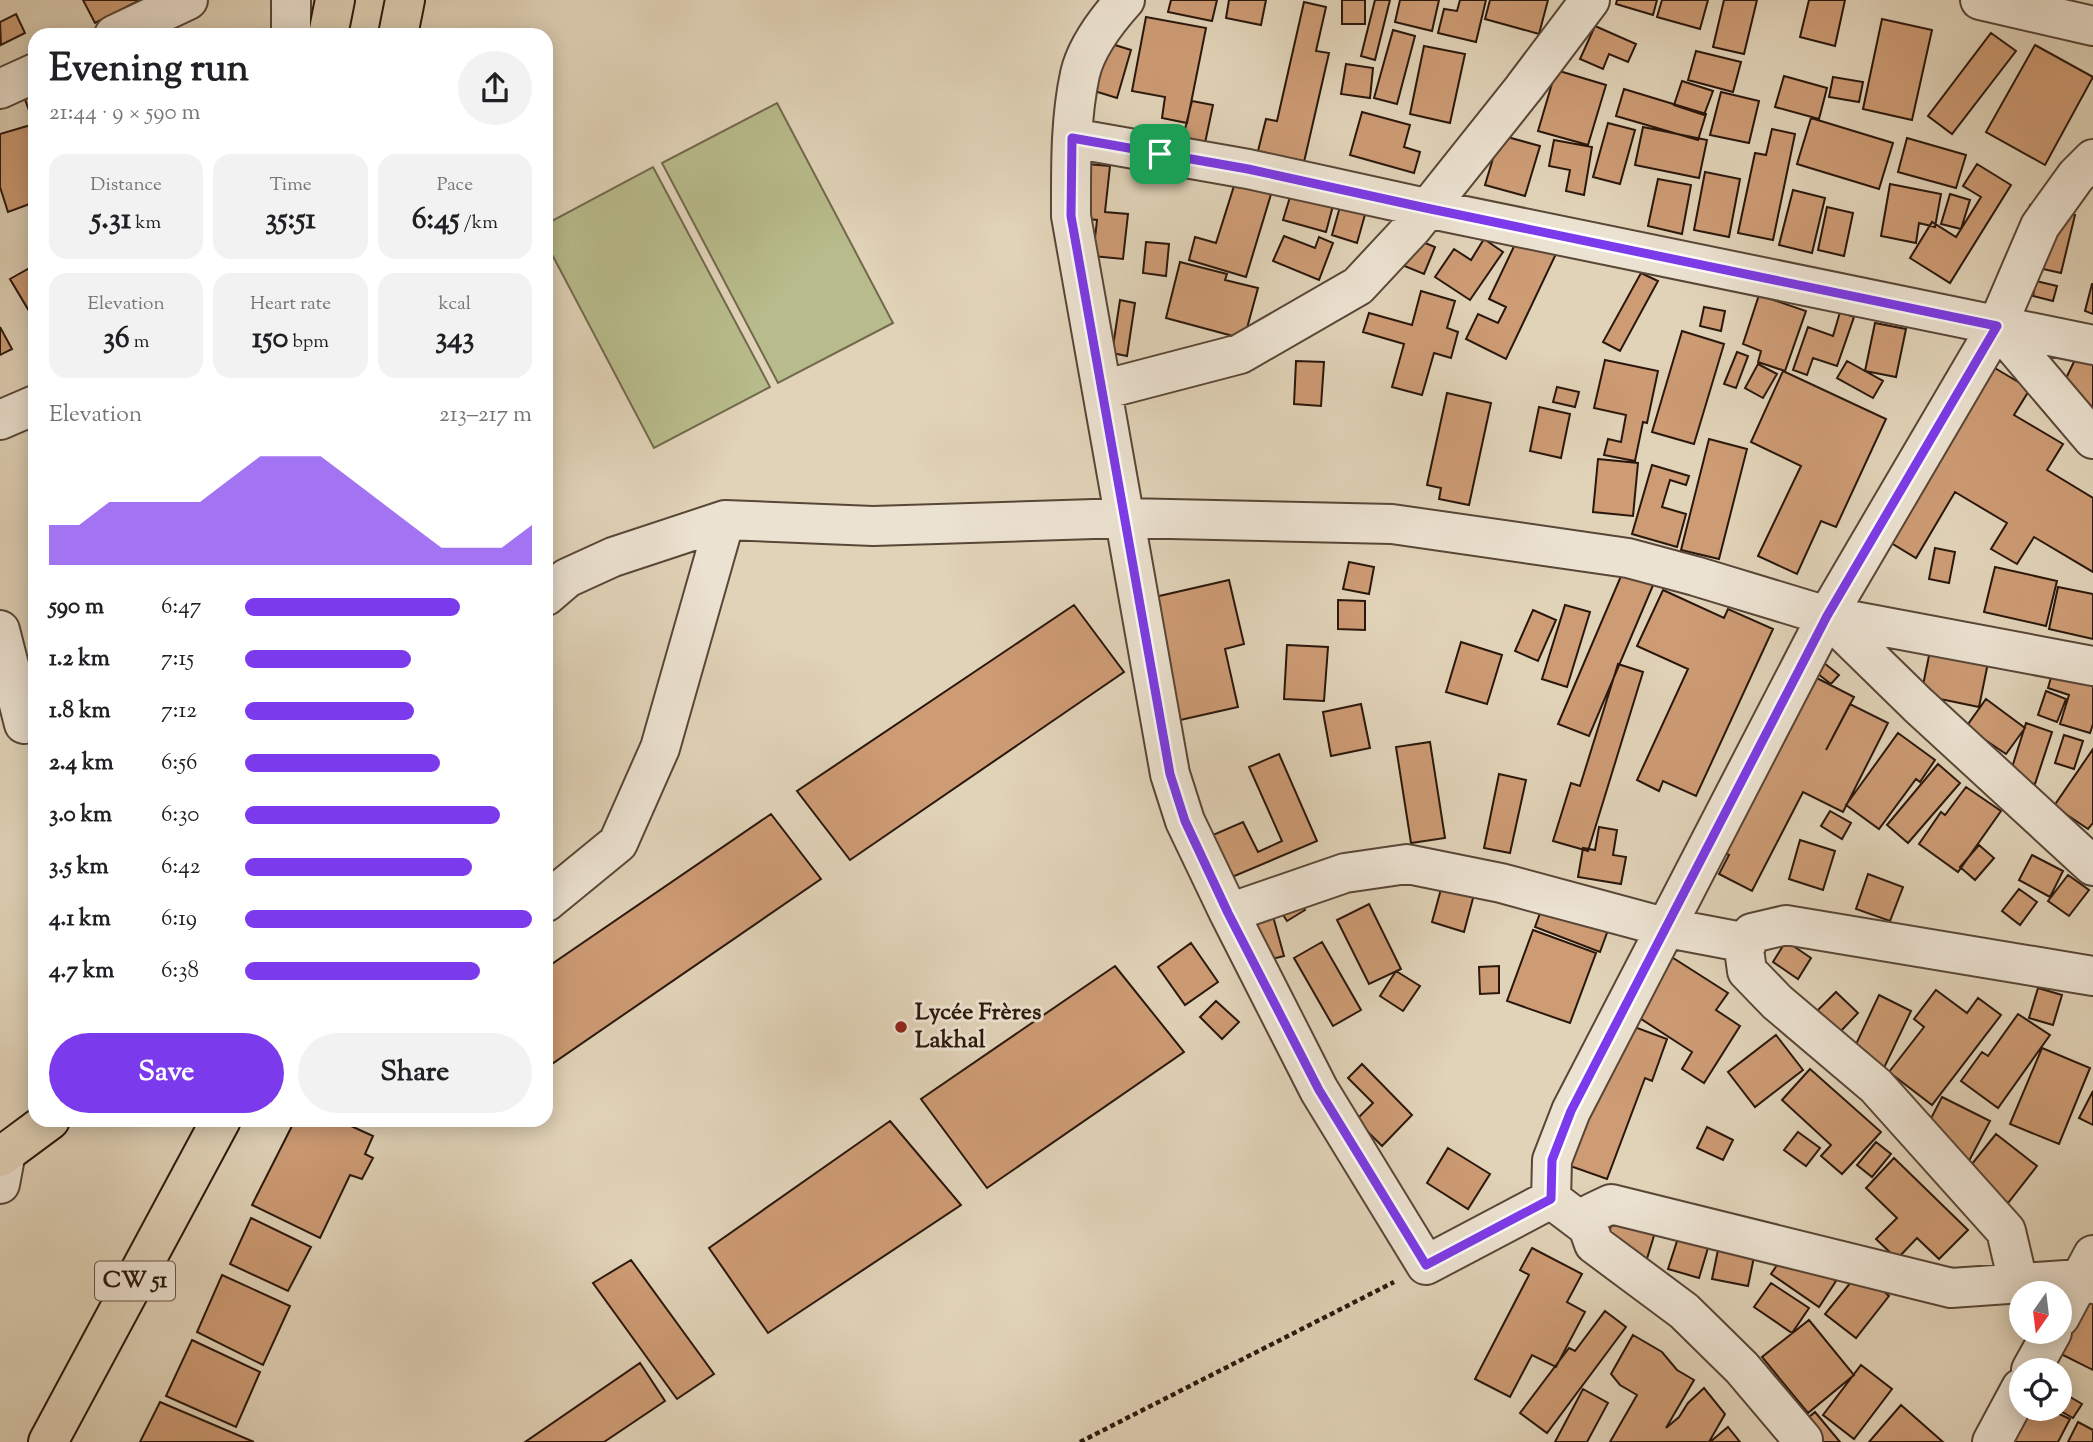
<!DOCTYPE html>
<html lang="en">
<head>
<meta charset="utf-8">
<style>
  :root { --surface:#fff; --page:#f2f2f2; --text:#202124; --muted:#757577; --accent:#7c3aed }
  body { margin:0; font-family:"Sorts Mill Goudy",serif; background:var(--page); color:var(--text); height:100vh; display:flex; flex-direction:column; font-size:26px; white-space:nowrap }
  * { box-sizing:border-box; margin:0 }
  p { font-size:23px; color:var(--muted) }
  .icon { flex:none; width:38px; height:38px; fill:none; stroke:currentColor; stroke-width:2; stroke-linecap:round; stroke-linejoin:round }
  .map { position:relative; flex:1; overflow:hidden }
  .panel { position:absolute; left:28px; top:28px; width:525px; height:1099px; display:flex; flex-direction:column; background:var(--surface); border-radius:21px; box-shadow:0 4px 18px #0003 }
  .panel>* { flex:none }
  .needle { width:46px; rotate:194deg }
  .buttons { position:absolute; left:2009px; top:1281px; display:grid; gap:14px }
  .buttons a { display:grid; place-items:center; width:63px; height:63px; border-radius:50%; background:var(--surface); box-shadow:0 4px 18px #0003; font-size:35px }
  .pin { position:absolute; display:grid; place-items:center; width:60px; height:60px; color:#fff; margin:-30px; border-radius:14px; box-shadow:0 4px 10px #0006 }
  .round { display:grid; place-items:center; flex:none; width:74px; height:74px; border-radius:37px; background:var(--page) }
  .overview { display:flex; align-items:center; justify-content:space-between; height:119px; padding:0 21px }
  h1 { font-size:38px; font-weight:700; line-height:52px }
  .figures { display:grid; grid-template-columns:repeat(3,1fr); gap:10px; height:119px; padding:7px 21px }
  .figures div { display:grid; align-content:center; border-radius:18px; background:var(--page); text-align:center }
  .figures b { font-size:30px; font-weight:700 }
  .figures small { font-size:19px; font-weight:400 }
  .figures p { font-size:19px }
  .chart { height:196px; padding:14px 21px }
  .chart p { display:flex; justify-content:space-between }
  .chart svg { width:100%; height:126px; margin-top:7px; fill:var(--accent); opacity:.7 }
  .button { display:flex; gap:14px; margin-top:auto; padding:14px 21px }
  .button a { flex:1; height:80px; border-radius:42px; background:var(--accent); color:#fff; font-size:28px; font-weight:700; line-height:80px; text-align:center }
  .button a+a { background:var(--page); color:var(--text) }
  ul { padding:0 21px; list-style:none; font-size:23px }
  li { display:grid; grid-template-columns:112px 84px 1fr; align-items:center; height:52px }
  li i { height:18px; border-radius:9px; background:var(--accent) }
  .map>svg:first-child { display:block }
  .green { fill:#b8bb8b; stroke:#71694c; stroke-width:2 }
  .building { fill:#cd9b74; stroke:#2a170c; stroke-width:2 }
  .lines { fill:none; stroke-linecap:round; stroke-linejoin:round }
  .minor-casing { stroke:#584637; stroke-width:42 }
  .major-casing { stroke:#2a170c; stroke-width:42 }
  .path { stroke:#2a170c; stroke-width:4.5; stroke-dasharray:5 3.5; stroke-linecap:butt }
  .minor { stroke:#ece2d1; stroke-width:38 }
  .major { stroke:#e1d3b8; stroke-width:38 }
  .route-casing { stroke:#fff; stroke-width:14 }
  .route { stroke:#7c3aed; stroke-width:9 }
  .poi-dot { fill:#8f2418; stroke:#ece2d1; stroke-width:2.5 }
  .labels { text-anchor:middle; dominant-baseline:central; stroke-width:6; stroke-linejoin:round; paint-order:stroke }
  .shield { fill:#ece2d1; stroke:#645447; stroke-width:2 }
  .shield-label { font-size:23px; font-weight:bold; fill:#2a170c }
  .poi-label { font-size:24px; font-weight:bold; fill:#2a170c; stroke:#ece2d1; text-anchor:start }
</style>
</head>
<body>
<div class="map">
<svg width="2093" height="1442" viewBox="0 0 2093 1442">
  <rect width="100%" height="100%" fill="#e1d3b8"/>
  <filter id="stains"><feTurbulence type="fractalNoise" baseFrequency=".00286" numOctaves="4"/><feColorMatrix values="0 0 0 0 .2 0 0 0 0 .09 0 0 0 0 .02 0 0 0 .5 -.17"/></filter>
  <radialGradient id="worn" r=".72"><stop offset=".6" stop-color="#630" stop-opacity="0"/><stop offset="1" stop-color="#630" stop-opacity=".3"/></radialGradient>
  <path class="green" d="M777 103 893 323 778 383 662 163Z
    M653 167 770 387 654 448 546 243V224Z"/>
  <path class="building" d="M83 0H140L95 23Z
    M1171 0H1217L1212 21 1168 12Z
    M1229 0H1266L1261 25 1226 18Z
    M1342 0H1365V24H1342Z
    M1375 0H1390L1375 60 1361 56Z
    M1400 0H1439L1432 31 1395 22Z
    M1460 0H1486L1476 42 1438 33 1444 9 1457 11Z
    M1490 0H1548L1539 34 1485 19Z
    M1617 0H1657L1653 15 1616 4Z
    M1662 0H1708L1700 29 1657 17Z
    M1724 0H1757L1744 54 1713 47Z
    M1809 0H1845L1835 46 1800 37Z
    M1304 2 1326 7 1316 51 1329 53 1304 162 1258 151 1266 119 1277 121Z
    M16 14 25 33 1 45 0 22Z
    M1146 17 1206 28 1187 123 1162 118 1165 97 1132 91Z
    M1882 19 1932 30 1912 120 1863 109Z
    M1595 26 1636 44 1628 62 1609 54 1603 69 1580 59Z
    M1393 30 1415 36 1397 104 1374 98Z
    M1991 33 2016 51 1952 134 1928 116Z
    M1089 37 1131 50 1117 98 1075 85Z
    M2035 45 2093 77 2045 165 1986 132Z
    M1424 46 1465 54 1450 123 1410 114Z
    M1696 51 1741 62 1733 92 1688 80Z
    M1346 64 1373 68 1370 98 1341 94Z
    M1556 70 1606 85 1588 145 1538 131Z
    M1784 76 1827 88 1819 119 1775 107Z
    M1833 77 1863 82 1859 102 1829 97Z
    M1682 81 1713 91 1704 115 1674 105Z
    M1624 89 1706 114 1698 140 1616 116Z
    M35 90V202L8 212 0 187V134L34 124 23 94Z
    M1721 92 1759 101 1749 143 1710 135Z
    M1192 101 1213 105 1205 143 1183 137Z
    M1362 112 1410 125 1404 147 1420 152 1414 173 1350 155Z
    M1811 118 1893 143 1879 189 1797 164Z
    M1608 123 1635 130 1620 184 1593 177Z
    M1643 127 1707 140 1699 178 1635 165Z
    M1772 129 1795 134 1773 240 1738 233 1755 153 1766 155Z
    M1500 135 1540 146 1525 196 1485 185Z
    M1907 138 1966 155 1956 188 1898 172Z
    M1554 140 1592 147 1584 195 1566 191 1570 170 1549 166Z
    M1075 163 1110 166 1105 212 1128 214 1123 259 1093 256 1097 220 1069 217Z
    M1977 164 2011 185 1950 283 1910 258 1932 222 1956 237 1981 197 1963 186Z
    M1239 170 1275 181 1246 277 1189 260 1195 237 1216 243Z
    M1705 172 1740 179 1729 237 1694 230Z
    M1658 179 1691 185 1682 234 1648 226Z
    M1890 184 1941 194 1935 227 1919 223 1916 243 1881 236Z
    M1293 187 1335 198 1326 232 1283 220Z
    M1345 189 1370 197 1357 243 1332 235Z
    M1793 190 1825 198 1812 253 1779 245Z
    M1950 194 1970 200 1961 229 1941 224Z
    M2030 205 2075 215 2061 273 2016 263Z
    M1827 207 1853 213 1844 256 1818 250Z
    M1527 219 1564 237 1506 359 1466 339 1478 314 1498 323 1506 307 1489 299Z
    M1284 236 1315 248 1319 237 1333 243 1319 280 1273 261Z
    M1408 236 1435 247 1424 274 1397 263Z
    M1484 239 1503 252 1470 300 1435 277 1454 249 1471 260Z
    M1146 242 1169 244 1166 276 1143 273Z
    M1180 262 1227 274 1225 280 1258 288 1244 339 1166 318Z
    M35 265V321L10 279Z
    M1641 273 1658 281 1620 351 1603 342Z
    M2036 281 2057 286 2053 301 2033 296Z
    M2092 284H2093V314L2085 311Z
    M1421 291 1455 301 1447 328 1458 332 1451 358 1434 353 1422 395 1392 387 1404 344 1363 332 1369 313 1412 325Z
    M1759 295 1806 311 1785 371 1758 362 1761 351 1743 344Z
    M1120 300 1135 303 1127 356 1112 353Z
    M1704 307 1725 311 1721 331 1700 326Z
    M1840 312 1854 317 1837 366 1813 358 1807 375 1793 370 1808 327 1833 336Z
    M1875 323 1906 329 1896 377 1865 371Z
    M0 327 12 349 0 355Z
    M1682 331 1724 344 1694 444 1652 432Z
    M2083 343 2093 348V419L2055 401Z
    M1737 352 1748 356 1736 388 1724 384Z
    M1973 355 2030 389 2014 415 2063 444 2047 470 2093 498V572L2034 537 2017 564 1991 549 2007 523 1955 492 1916 558 1868 529Z
    M1605 360 1658 371 1647 423 1643 422 1635 461 1604 455 1608 439 1621 442 1626 415 1594 408Z
    M1296 361 1324 362 1321 406 1294 404Z
    M1847 361 1883 381 1873 398 1837 378Z
    M1758 364 1777 374 1763 398 1745 388Z
    M1783 371 1886 419 1836 527 1821 521 1797 574 1758 556 1801 466 1751 442Z
    M1557 387 1579 392 1575 407 1553 402Z
    M1447 393 1491 403 1469 505 1439 499 1441 488 1427 485Z
    M1539 407 1570 414 1561 458 1530 451Z
    M1709 439 1747 449 1719 559 1681 550Z
    M1598 459 1638 463 1633 516 1593 512Z
    M1652 465 1689 476 1686 485 1670 480 1662 507 1686 514 1677 547 1632 534Z
    M1935 548 1955 552 1949 583 1929 579Z
    M1349 562 1374 567 1369 594 1343 589Z
    M1995 567 2057 581 2046 626 1984 612Z
    M1624 569 1654 583 1589 736 1558 724Z
    M1229 580 1244 644 1225 649 1238 707 1180 720 1133 602Z
    M2058 587 2093 594V639L2049 629Z
    M1663 590 1724 618 1728 609 1773 629 1696 796 1663 781 1659 791 1637 780 1688 669 1637 646Z
    M1338 600 1365 601V630L1338 629Z
    M1074 605 1124 672 850 860 797 791Z
    M1565 605 1590 612 1567 687 1542 679Z
    M1533 610 1556 620 1538 661 1515 651Z
    M1933 636 1991 648 1979 707 1921 695Z
    M1461 642 1502 655 1487 704 1446 692Z
    M1287 645 1328 647 1324 701 1284 699Z
    M1813 654 1839 675 1831 684 1805 664Z
    M2057 656 2093 667V724L2090 733 2060 724 2069 695 2048 688Z
    M1618 664 1643 672 1588 851 1553 841 1571 783 1580 786Z
    M1801 670 1854 697 1826 750 1850 704 1888 723 1843 812 1803 792 1752 891 1719 874 1729 855 1707 844Z
    M2046 691 2066 699 2057 722 2038 715Z
    M1986 699 2025 728 2006 754 1966 727Z
    M1361 704 1370 748 1331 756 1323 712Z
    M2026 723 2052 732 2035 784 2009 777Z
    M1898 733 1935 760 1920 782 1916 779 1879 829 1846 805Z
    M2064 735 2083 741 2074 769 2055 763Z
    M1430 742 1445 838 1411 843 1396 747Z
    M2093 749V823L2088 829 2054 806Z
    M1279 754 1317 841 1225 880 1206 838 1243 822 1258 852 1282 841 1249 767Z
    M1938 764 1960 783 1908 843 1887 825Z
    M1499 774 1526 780 1510 853 1484 848Z
    M1966 787 2001 811 1958 872 1919 844 1941 812 1945 815Z
    M1830 811 1851 823 1842 839 1821 826Z
    M771 814 821 879 546 1068V968Z
    M1599 827 1617 830 1613 855 1626 857 1621 884 1578 877 1583 848 1595 850Z
    M1800 840 1835 851 1823 890 1789 879Z
    M1979 845 1994 858 1975 880 1960 867Z
    M2032 855 2063 871 2050 897 2019 880Z
    M1868 874 1903 887 1890 921 1856 909Z
    M2068 875 2089 890 2069 916 2048 901Z
    M1444 878 1476 887 1464 932 1432 922Z
    M1291 886 1305 910 1287 921 1272 898Z
    M2019 889 2037 902 2020 925 2002 911Z
    M1369 904 1401 969 1369 984 1337 920Z
    M1543 905 1608 930 1600 952 1535 927Z
    M1271 909 1284 956 1252 964 1261 938 1254 913Z
    M1533 930 1596 953 1570 1023 1507 1001Z
    M1786 941 1811 958 1798 979 1773 962Z
    M1322 942 1361 1010 1333 1026 1294 958Z
    M1191 943 1218 982 1185 1005 1158 967Z
    M1656 947 1728 993 1716 1010 1740 1026 1704 1083 1682 1069 1692 1052 1618 1004Z
    M1115 966 1184 1052 987 1188 921 1099Z
    M1499 966V993L1480 994 1479 967Z
    M1396 971 1420 986 1403 1011 1380 996Z
    M2038 988 2062 995 2053 1025 2029 1018Z
    M1936 990 1967 1013 1978 998 2001 1015 1932 1105 1889 1072 1924 1027 1914 1019Z
    M1836 992 1858 1013 1839 1033 1816 1012Z
    M1879 995 1911 1011 1883 1070 1851 1055Z
    M1216 1001 1239 1022 1222 1039 1200 1017Z
    M2018 1014 2050 1035 1998 1108 1961 1081 1982 1052 1988 1056Z
    M1613 1019 1667 1039 1652 1081 1645 1078 1607 1179 1556 1161Z
    M1776 1035 1803 1070 1755 1107 1728 1072Z
    M2042 1048 2090 1068 2059 1144 2010 1124Z
    M1362 1064 1412 1115 1382 1146 1356 1120 1373 1103 1348 1078Z
    M1810 1069 1881 1132 1842 1174 1821 1156 1831 1145 1782 1100Z
    M2093 1091V1125L2079 1118Z
    M1942 1097 1990 1121 1969 1161 1921 1138Z
    M295 1120H338L373 1136 365 1154 373 1158 362 1179 350 1175 320 1238 252 1205Z
    M890 1121 961 1205 768 1333 709 1248Z
    M1707 1127 1733 1140 1723 1160 1697 1148Z
    M1798 1132 1820 1148 1806 1166 1784 1150Z
    M1996 1134 2037 1166 2008 1203 1967 1170Z
    M1876 1142 1891 1154 1872 1177 1857 1165Z
    M1448 1148 1490 1174 1468 1209 1427 1183Z
    M1894 1158 1968 1230 1939 1259 1917 1238 1897 1259 1876 1239 1897 1218 1866 1188Z
    M1618 1203 1660 1216 1646 1262 1604 1249Z
    M251 1218 311 1247 288 1291 230 1264Z
    M1678 1238 1708 1248 1699 1278 1668 1269Z
    M1532 1248 1582 1274 1567 1302 1585 1312 1556 1367 1532 1355 1510 1397 1475 1379 1529 1275 1520 1270Z
    M1788 1249 1836 1281 1819 1307 1771 1274Z
    M1718 1250 1754 1257 1748 1286 1712 1279Z
    M631 1260 714 1374 677 1399 593 1283Z
    M1860 1271 1889 1296 1856 1338 1825 1314Z
    M222 1275 290 1306 263 1365 197 1332Z
    M1771 1283 1809 1308 1792 1333 1754 1307Z
    M2093 1292V1370L2057 1352Z
    M1605 1311 1626 1327 1547 1433 1520 1413 1569 1348 1575 1351Z
    M1809 1320 1854 1375 1808 1413 1762 1357Z
    M1633 1335 1662 1352 1677 1370 1694 1380 1666 1428 1679 1417 1688 1403 1704 1388 1725 1414 1709 1442H1610L1637 1395 1620 1385 1611 1374Z
    M192 1340 260 1372 236 1427 166 1396Z
    M640 1363 665 1401 604 1442H525Z
    M1861 1365 1892 1389 1854 1439 1823 1415Z
    M1583 1389 1608 1403 1587 1442H1555Z
    M2060 1391 2082 1404 2073 1418 2057 1409H2060Z
    M160 1402 254 1442H140Z
    M1901 1405 1943 1442H1869Z
    M2021 1409H2049L2070 1419 2058 1442H2013Z
    M1815 1412 1840 1442H1800L1791 1432Z
    M2078 1422 2093 1430V1442H2068Z
    M1728 1427 1740 1442H1710Z"/>
  <g class="lines">
    <defs>
      <path id="minor" d="M1125 0C1107 20 1086 48 1080 74 1070 120 1071 169 1071 216L1170 774 1185 821 1229 913 1319 1090 1426 1265 1551 1199
        M1980 0 2093 26
        M114 35 188 0
        M291 35V0
        M0 89 35 73
        M1072 138 1248 169 1426 208 2093 345
        M1997 326 2093 439
        M1102 390 1240 354 1358 286 1413 227 1523 89 1590 0
        M0 420 35 405
        M546 596 567 578 613 557 725 520 873 526 1125 518 1392 524 1628 558 1695 576 1827 616 1918 705 2093 866
        M1827 616 2093 666
        M0 630 24 724
        M546 902 618 843 660 748 725 520
        M1229 913 1345 873 1407 864 1501 883 1668 928 1747 943
        M0 1184 6 1152
        M1588 1227 1551 1199 1552 1160 1571 1111 1827 616 1997 326 2040 226 2076 176 2093 159
        M2018 1282 2006 1231 1876 1086 1777 1002 1747 971 1744 949 1752 933 1786 925 2093 976
        M2060 1317 2093 1255
        M2031 1370 2052 1332
        M1803 1440 1742 1368 1684 1311 1594 1244 1588 1227 1592 1213 1611 1204 1951 1288 2080 1279 2093 1284
        M1992 1442 2021 1388"/>
      <path id="major" d="M328 35 335 0
        M398 35 405 0
        M0 1157 50 1120
        M48 1442 221 1120"/>
    </defs>
    <use href="#minor" class="minor-casing"/>
    <use href="#major" class="major-casing"/>
    <path class="path" d="M1080 1442 1394 1282"/>
    <use href="#minor" class="minor"/>
    <use href="#major" class="major"/>
  </g>
  <g class="lines">
    <defs>
      <path id="route" d="M1072 138 1248 169 1426 208 1997 326 1827 616 1571 1111 1552 1160 1551 1199 1426 1265 1319 1090 1228 913 1185 821 1170 774 1071 216Z"/>
    </defs>
    <use href="#route" class="route-casing"/>
    <use href="#route" class="route"/>
  </g>
  <circle class="poi-dot" cx="901" cy="1027" r="7"/>
  <g class="labels">
    <rect class="shield" x="95" y="1261.5" width="80" height="39" rx="5"/>
    <g class="shield-label">
      <text x="135" y="1281">CW 51</text>
    </g>
    <g class="poi-label">
      <text x="915" y="1013">Lycée Frères<tspan x="915" dy="28">Lakhal</tspan></text>
    </g>
  </g>
  <rect width="100%" height="100%" filter="url(#stains)"/>
  <rect width="100%" height="100%" fill="url(#worn)"/>
</svg>
<div class="buttons">
<a><svg class="needle" viewBox="-14 -14 28 28"><path d="M0-13l5 13h-10z" fill="#e53935"/><path d="M0 13l5-13h-10z" fill="#757577"/></svg></a>
<a><svg class="icon" aria-label="locate" viewBox="0 0 24 24"><circle cx="12" cy="12" r="6"/><path d="M12 2v4M12 18v4M2 12h4M18 12h4"/></svg></a>
</div>
<div class="pin" style="left:1160px;top:154px;background:#1e9e55"><svg class="icon" aria-label="arrive" viewBox="0 0 24 24"><path d="M6 21V4h12l-3 4 3 4H6"/></svg></div>
<section class="panel">
<div class="overview"><div><h1>Evening run</h1><p>21:44 · 9 × 590 m</p></div><a class="round"><svg class="icon" aria-label="share" viewBox="0 0 24 24"><path d="M12 15V3M7 8l5-5 5 5M5 13v7h14v-7"/></svg></a></div>
<div class="figures">
<div><p>Distance</p><b>5.31<small> km</small></b></div>
<div><p>Time</p><b>35:51</b></div>
<div><p>Pace</p><b>6:45<small> /km</small></b></div>
</div>
<div class="figures">
<div><p>Elevation</p><b>36<small> m</small></b></div>
<div><p>Heart rate</p><b>150<small> bpm</small></b></div>
<div><p>kcal</p><b>343</b></div>
</div>
<div class="chart"><p><span>Elevation</span>213–217 m</p>
<svg viewBox="0 0 160 44" preserveAspectRatio="none"><path d="M0 44V30L10 30L20 22L30 22L40 22L50 22L60 14L70 6L80 6L90 6L100 14L110 22L120 30L130 38L140 38L150 38L160 30V44z"/></svg>
</div>
<ul>
<li><b>590 m</b>6:47<i style="width:75%"></i></li>
<li><b>1.2 km</b>7:15<i style="width:58%"></i></li>
<li><b>1.8 km</b>7:12<i style="width:59%"></i></li>
<li><b>2.4 km</b>6:56<i style="width:68%"></i></li>
<li><b>3.0 km</b>6:30<i style="width:89%"></i></li>
<li><b>3.5 km</b>6:42<i style="width:79%"></i></li>
<li><b>4.1 km</b>6:19<i style="width:100%"></i></li>
<li><b>4.7 km</b>6:38<i style="width:82%"></i></li>
</ul>
<div class="button"><a>Save</a><a>Share</a></div>
</section>
</div>
</body>
</html>
